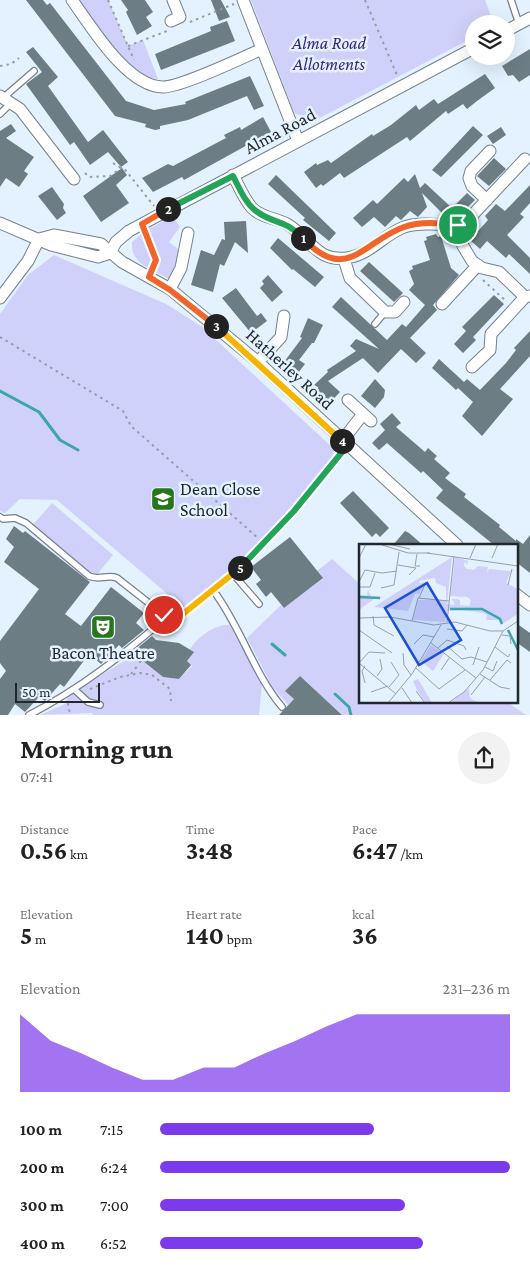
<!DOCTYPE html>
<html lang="en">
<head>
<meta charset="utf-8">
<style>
  :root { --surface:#fff; --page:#f2f2f2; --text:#222; --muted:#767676; --accent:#7c3aed }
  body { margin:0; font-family:"Crimson Pro",serif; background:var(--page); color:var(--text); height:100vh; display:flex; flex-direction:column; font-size:19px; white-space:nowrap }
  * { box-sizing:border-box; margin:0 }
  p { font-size:16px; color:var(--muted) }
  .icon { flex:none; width:28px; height:28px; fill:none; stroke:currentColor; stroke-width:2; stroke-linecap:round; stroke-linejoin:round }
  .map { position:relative; height:715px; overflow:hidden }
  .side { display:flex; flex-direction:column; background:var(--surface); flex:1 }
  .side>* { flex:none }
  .fabs { position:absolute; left:465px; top:15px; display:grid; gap:10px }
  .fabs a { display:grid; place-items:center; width:50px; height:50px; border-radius:50%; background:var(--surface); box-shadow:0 5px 20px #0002; font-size:25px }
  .scale { position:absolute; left:15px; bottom:12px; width:85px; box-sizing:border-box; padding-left:5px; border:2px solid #22272b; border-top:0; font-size:14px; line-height:18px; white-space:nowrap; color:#22272b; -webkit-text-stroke:4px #e3f2fe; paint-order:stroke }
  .pin { position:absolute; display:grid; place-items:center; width:42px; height:42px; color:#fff; margin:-21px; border:2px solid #fff; border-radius:50%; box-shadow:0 1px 5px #0007 }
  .km { position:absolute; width:25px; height:25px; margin:-12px; border-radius:50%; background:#222; color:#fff; font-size:14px; line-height:25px; text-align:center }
  .round { display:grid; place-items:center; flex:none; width:52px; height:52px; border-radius:26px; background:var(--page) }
  .summary { display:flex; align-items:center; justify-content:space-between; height:85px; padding:0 20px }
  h1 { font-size:28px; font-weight:700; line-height:38px }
  .metrics { display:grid; grid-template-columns:repeat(3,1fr); gap:8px; height:85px; padding:5px 20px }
  .metrics div { display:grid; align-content:center }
  .metrics b { font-size:25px; font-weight:700 }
  .metrics small { font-size:14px; font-weight:400 }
  .metrics p { font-size:14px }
  .chart { height:140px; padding:10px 20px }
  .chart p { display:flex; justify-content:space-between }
  .chart svg { width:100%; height:90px; margin-top:5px; fill:var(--accent); opacity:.7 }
  ul { padding:0 20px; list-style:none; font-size:16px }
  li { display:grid; grid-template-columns:80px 60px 1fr; align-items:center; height:38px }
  li i { height:12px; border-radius:6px; background:var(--accent) }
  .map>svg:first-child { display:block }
  .green { fill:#d0d1fa }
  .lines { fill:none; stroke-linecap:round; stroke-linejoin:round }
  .stream { stroke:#3fa5ac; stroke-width:3 }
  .building { fill:#6c7d84 }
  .service-casing { stroke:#75828d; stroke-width:8 }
  .minor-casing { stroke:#75828d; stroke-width:13 }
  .path { stroke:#949ea7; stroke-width:2; stroke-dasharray:2.5 4; stroke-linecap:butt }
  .service { stroke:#fff; stroke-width:5.5 }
  .minor { stroke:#fff; stroke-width:11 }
  .split-1-casing { stroke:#fff; stroke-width:10 }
  .split-2-casing { stroke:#fff; stroke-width:10 }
  .split-3-casing { stroke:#fff; stroke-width:10 }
  .split-4-casing { stroke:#fff; stroke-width:10 }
  .split-5-casing { stroke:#fff; stroke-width:10 }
  .split-6-casing { stroke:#fff; stroke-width:10 }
  .split-1 { stroke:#f0652b; stroke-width:6 }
  .split-2 { stroke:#22a559; stroke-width:6 }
  .split-3 { stroke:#f0652b; stroke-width:6 }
  .split-4 { stroke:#f5b400; stroke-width:6 }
  .split-5 { stroke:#22a559; stroke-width:6 }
  .split-6 { stroke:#f5b400; stroke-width:6 }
  .labels { text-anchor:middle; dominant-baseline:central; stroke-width:5; stroke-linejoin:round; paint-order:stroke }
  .park-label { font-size:18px; font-style:italic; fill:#372783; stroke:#e3f2fe }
  .street-label { font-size:18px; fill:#22272b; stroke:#e3f2fe }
  .poi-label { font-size:18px; fill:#22272b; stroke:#e3f2fe; text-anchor:start }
  .inset-river { fill:none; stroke:#3fa5ac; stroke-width:2.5 }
  .inset-road { fill:none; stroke:#96a1aa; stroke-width:1 }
  .view { fill:#1d4ed8; fill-opacity:0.15; stroke:#1d4ed8; stroke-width:2.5 }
  .inset-edge { fill:none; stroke:#22272b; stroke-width:2.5 }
</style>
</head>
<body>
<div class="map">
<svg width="530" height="715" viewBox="0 0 530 715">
  <rect width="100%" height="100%" fill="#e3f2fe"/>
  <path class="green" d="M79 0H108L128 46 143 40 158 79C127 77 95 23 79 0Z
    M251 0H485L494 24H474V37L314 121 294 113Z
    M173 216 180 227 169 242 178 249V259L169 279C152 269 130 264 132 242L145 231Z
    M54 255 166 304 201 326 334 449 333 457 247 558 184 608 57 500 20 499 5 513 0 511V314L28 275Z
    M52 503 113 555 95 577 32 526Z
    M332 559 360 584V701H506L526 715H338L340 713 300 676 286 691 294 699 288 705 272 686 247 638 281 605 284 608 322 579 317 571Z
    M224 625H230L262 683 259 715H93L92 713 40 715 65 704 68 696 132 656 140 663 143 661 163 677 179 679 192 666 187 661 193 652 190 649C198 637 210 628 224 625Z"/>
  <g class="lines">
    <path class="stream" d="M0 391 39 412 60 440 78 450
      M272 644 285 655
      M335 694 349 707 351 715"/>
  </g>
  <path class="building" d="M26 0H43L47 5 50 3 126 101 154 110 186 104 185 102 250 76 264 106 254 110 247 96 188 120 160 126V129L155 130 145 127 146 124 115 116Z
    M121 0H145L153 12 146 17 152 26 137 35 126 12 128 10Z
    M211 0H221L230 17 219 21Z
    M227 21 235 41 161 70 155 54 211 31 210 27Z
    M33 47 58 77 48 86 88 142 103 130 128 162 121 167 108 152 90 165 74 142 70 145 26 84 42 72 26 52Z
    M530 49V75L519 82 513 75 508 76 502 66Z
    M485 74 495 88 477 101 467 109 463 104 448 114 446 111 410 141 407 137 344 178 340 173 323 186 321 184 316 188 304 172 316 163 317 165 328 160 331 163 372 134 373 136 391 125 416 105 419 110 434 99 438 104Z
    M263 117 271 132 184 180 182 177 153 192 142 178 168 164 173 166 226 138 224 135 240 127 241 130Z
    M11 124 16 131 6 138 34 157 24 171 28 174 19 187 6 178 0 187V131Z
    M473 126 483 135 441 177 432 170Z
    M501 127 506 135 493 144 487 136Z
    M494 158 506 169 489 186 477 176Z
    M122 168 127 175 116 185 129 203 101 222 83 196Z
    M415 174 420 188 425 183 452 208 467 193 475 200 459 216 452 209 445 216 422 193 427 207 418 217 410 211 401 220 396 216 385 227 374 217 362 227 353 218 373 200 377 204 404 178 408 182Z
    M276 175 336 233 329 241 303 220 305 218 268 184Z
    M530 185V203L520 214 524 217 507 235 530 258V274L509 254 506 258 487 241 480 249 470 240 488 220 485 216 496 204 505 211Z
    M52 187 64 204 63 208 66 213 57 220 38 196Z
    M246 221 248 253 235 242 224 266 220 264 213 292 191 285 201 250 214 255 222 239 225 240 224 222Z
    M436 234 438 237 441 236 451 268 459 275 433 305 437 310 410 338 426 353 416 363 401 349 378 373 363 358 328 381 340 392 326 407 314 396 318 392V387L314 385 328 372 327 370 356 351 350 346 356 339 379 349 332 307 341 297 387 340 402 324 406 327 425 305 409 290 414 284 409 271 413 269 412 266 430 260 424 241 427 240 426 237Z
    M278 238 324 277 315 287 293 269 292 270 270 248Z
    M369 262 403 293 394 302 360 271Z
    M268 275 283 292 272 302 260 288 264 284 262 281Z
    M236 288 257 316 261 313 267 321 251 333 222 298Z
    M494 295 504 304 473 337 476 340 463 353 454 344 466 331 462 327Z
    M308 318 323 325 314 343H312L299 360 305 364 298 373 284 362 302 338 300 337Z
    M530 331V356L500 389 513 399 482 436 462 416 473 402 458 388 456 390 432 368 439 359 464 382 467 379 480 390 506 363 516 350 514 348Z
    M375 379 385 390 384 397 375 408 361 396Z
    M392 413 401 423 396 427 425 452 428 448 437 456 434 459 450 473 445 478 466 494 464 497 500 525 499 527 516 541V539L523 544 530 535V573L516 562V545H494L436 498 443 490 423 471 421 473 387 443 379 450 372 443 385 430 380 424Z
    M353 491 389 528 380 537 376 533 372 537 340 503Z
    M14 526 23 533 25 531 90 582 65 614 81 626 111 587 144 613 136 623 144 630 122 648 119 645 101 664 89 654 64 687 60 684 45 701 39 697 25 712 15 704 8 715H0V679L6 671 0 663V641L39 589 4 562 14 547 6 539Z
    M405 531 409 533 423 545H393Z
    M290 537 323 578 284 608 271 592 266 597 256 584 261 580 251 567Z
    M516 623 530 633V652L516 642Z
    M152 636 156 640 179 643 194 652 187 661 191 665 179 679 163 677 143 661 140 663 130 654Z
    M300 676 342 715H279L294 699 285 691Z"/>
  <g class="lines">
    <defs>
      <path id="service" d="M511 0 519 24
        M4 97 34 71
        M0 114 11 103
        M375 324 385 312
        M0 517 3 519 15 518 26 523 89 576C99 581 107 574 117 578L173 622 241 568 293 511 347 446
        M233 574 259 604
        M213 590C241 627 253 672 282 707
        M74 689 88 702 100 705
        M29 715C80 689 124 654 167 617"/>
      <path id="minor" d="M72 0C91 26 127 87 163 87 181 87 242 58 262 49
        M243 0 298 141
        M171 21 180 17 173 0
        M506 31 530 18
        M0 96 20 109 74 179
        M233 175C239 186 244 199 252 208 262 218 276 218 287 224 310 237 317 265 351 257 371 253 385 234 404 227 425 220 449 228 465 223L525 159
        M487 200 472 186 469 178 471 171 490 151
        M0 223 51 245 98 257 110 253
        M457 225 463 246 472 261 482 268 499 272 525 297 530 296
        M39 239 54 235 101 244 122 262 170 289 258 362 457 545
        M110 253 116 242 129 231 474 48
        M344 259 350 278 385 312H395L404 302
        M170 289 181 268 188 233
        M0 298 28 261 39 239
        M442 304 478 265
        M258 362 281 337 284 316
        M472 367 490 350 491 334 525 297
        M348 400 371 421
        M342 441 363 414
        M516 594 530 605"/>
    </defs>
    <use href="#service" class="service-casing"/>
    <use href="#minor" class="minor-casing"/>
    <path class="path" d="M108 0 134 60
      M365 0 397 75
      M190 22 234 4
      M128 46 167 31
      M0 66 11 64 19 58
      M113 163 121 168
      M85 173 89 177 110 176 123 167 154 206
      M146 235 156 261 154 269
      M483 280 507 302
      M0 337 123 411 131 426 258 538
      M131 674 139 664
      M90 689 120 677 141 673 152 675 170 689 171 701
      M68 703 70 715"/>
    <use href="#service" class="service"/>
    <use href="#minor" class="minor"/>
  </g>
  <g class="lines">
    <defs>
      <path id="split-1" d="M303 238C346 285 364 241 404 227 421 221 440 223 458 225"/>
      <path id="split-2" d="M168 209 233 176C239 187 245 203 256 211 273 224 285 219 303 238"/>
      <path id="split-3" d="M168 209 142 224 156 260 149 277 170 290 216 326"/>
      <path id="split-4" d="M216 326 342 441"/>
      <path id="split-5" d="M240 568 294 511 347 446 342 441"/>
      <path id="split-6" d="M164 615 173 622 240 568"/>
    </defs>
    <use href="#split-1" class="split-1-casing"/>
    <use href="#split-2" class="split-2-casing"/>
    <use href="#split-3" class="split-3-casing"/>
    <use href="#split-4" class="split-4-casing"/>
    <use href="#split-5" class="split-5-casing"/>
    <use href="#split-6" class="split-6-casing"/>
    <use href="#split-1" class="split-1"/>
    <use href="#split-2" class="split-2"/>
    <use href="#split-3" class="split-3"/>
    <use href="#split-4" class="split-4"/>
    <use href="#split-5" class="split-5"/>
    <use href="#split-6" class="split-6"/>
  </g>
  <defs>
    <symbol id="school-square" viewBox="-11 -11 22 22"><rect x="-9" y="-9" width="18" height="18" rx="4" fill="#29751b" stroke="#e3f2fe"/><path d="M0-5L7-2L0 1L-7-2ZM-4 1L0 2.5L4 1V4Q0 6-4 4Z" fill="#fff"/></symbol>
    <symbol id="theatre-square" viewBox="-11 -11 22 22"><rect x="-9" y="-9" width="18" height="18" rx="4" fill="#29751b" stroke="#e3f2fe"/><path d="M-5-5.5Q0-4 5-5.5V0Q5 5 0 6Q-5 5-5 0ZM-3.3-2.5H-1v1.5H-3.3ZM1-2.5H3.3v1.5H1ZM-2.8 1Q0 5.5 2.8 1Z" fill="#fff"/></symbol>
  </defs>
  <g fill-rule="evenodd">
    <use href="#school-square" x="149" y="485" width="28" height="28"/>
    <use href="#theatre-square" x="89" y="613" width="28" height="28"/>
  </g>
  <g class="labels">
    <g class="park-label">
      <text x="329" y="43">Alma Road<tspan x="329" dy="21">Allotments</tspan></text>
    </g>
    <g class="street-label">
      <text transform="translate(280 131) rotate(-28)">Alma Road</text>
      <text transform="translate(290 369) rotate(42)">Hatherley Road</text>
    </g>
    <g class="poi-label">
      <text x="180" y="489">Dean Close<tspan x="180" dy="21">School</tspan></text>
      <text x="103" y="653" text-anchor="middle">Bacon Theatre</text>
    </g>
  </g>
  <g transform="translate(359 544)">
    <rect width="159" height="159" fill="#e3f2fe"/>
    <path d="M93 13 88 60 96 61 93 55H98L101 56V61L110 62 112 56 108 53 91 52 96 13 109 17 108 21 106 17 105 22 108 25 115 26 119 22 129 23 128 29 130 25 152 27 147 39 159 45V70L143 80 139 76H127L128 71 124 69 97 65 88 67 86 78 54 76 59 56H87V43L77 39 76 34 60 37 61 43V39L66 38 60 50H56L49 67 15 63ZM9 46 12 52 26 53 15 55 0 66V51H8ZM72 101 85 110 74 127 62 117ZM59 135 65 145 73 159 66 158 58 146 54 137ZM110 144 111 154 120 159H91Z" fill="#d0d1fa"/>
    <path class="inset-river" d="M0 53 21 54M91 65H123L141 75 143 80M149 86 159 106"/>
    <path class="inset-road" d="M20 0 49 9H71M29 0 51 5M68 9 159 22M58 10 56 22H61M0 14 7 0M111 14 117 0M133 14 139 0M39 21 57 24 50 31M1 36 6 26 23 29 38 27M149 41 153 25M0 43H11L16 29M22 44 35 41 40 8M60 54 67 38M14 72 15 81 35 92M0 74 31 73 75 81 96 78 131 87H144L159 77M53 77 59 54 90 57M88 78 95 12M88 85 103 87 108 81M0 86 33 109M143 91 151 92 152 100M72 99 117 134M55 100 64 91 75 93M88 102 103 115 112 113 128 118M136 103 149 113 151 110M79 104 88 96 105 102 107 106M44 109 45 121 52 131M0 119 37 150M0 119 10 108 26 109M114 121 120 103M6 122 3 127 6 139M126 123 134 127 138 117M57 124 80 145 106 126M82 126 91 113M121 130 141 143 151 145M18 132 23 125 21 115M131 136 148 116 152 119M30 143 40 131 32 118M43 144 53 159M57 147 66 159M12 148 29 142M112 151 126 133M29 159 53 130 82 81M89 159 105 148 124 126 144 87"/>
    <path class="view" d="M68 39 102 96 60 121 26 64Z"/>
    <rect width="159" height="159" class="inset-edge"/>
  </g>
</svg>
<div class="fabs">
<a><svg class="icon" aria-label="layers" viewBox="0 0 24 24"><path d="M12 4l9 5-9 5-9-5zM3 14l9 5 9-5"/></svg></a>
</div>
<div class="scale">50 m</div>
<div class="pin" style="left:458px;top:225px;background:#1e9e55"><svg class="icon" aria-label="arrive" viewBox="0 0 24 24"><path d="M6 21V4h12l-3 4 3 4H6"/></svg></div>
<div class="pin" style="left:164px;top:615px;background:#d93025"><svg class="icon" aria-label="check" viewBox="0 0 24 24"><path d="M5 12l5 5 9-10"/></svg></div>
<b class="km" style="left:303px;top:238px">1</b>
<b class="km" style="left:168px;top:209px">2</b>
<b class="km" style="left:216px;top:326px">3</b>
<b class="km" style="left:342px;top:441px">4</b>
<b class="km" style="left:240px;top:568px">5</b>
</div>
<section class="side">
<div class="summary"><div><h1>Morning run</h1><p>07:41</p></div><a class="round"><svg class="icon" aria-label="share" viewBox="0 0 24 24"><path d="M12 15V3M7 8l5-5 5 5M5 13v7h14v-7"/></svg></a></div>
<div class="metrics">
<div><p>Distance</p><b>0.56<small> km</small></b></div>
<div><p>Time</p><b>3:48</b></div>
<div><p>Pace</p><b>6:47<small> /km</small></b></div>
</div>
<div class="metrics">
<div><p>Elevation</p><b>5<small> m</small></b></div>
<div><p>Heart rate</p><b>140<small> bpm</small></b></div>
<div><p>kcal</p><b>36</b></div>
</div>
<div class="chart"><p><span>Elevation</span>231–236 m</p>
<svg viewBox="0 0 160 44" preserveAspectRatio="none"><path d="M0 44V6L10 19L20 25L30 32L40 38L50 38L60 32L70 32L80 25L90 19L100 12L110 6L120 6L130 6L140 6L150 6L160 6V44z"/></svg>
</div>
<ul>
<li><b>100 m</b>7:15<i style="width:61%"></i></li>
<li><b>200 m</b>6:24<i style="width:100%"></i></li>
<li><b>300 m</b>7:00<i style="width:70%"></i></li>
<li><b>400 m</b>6:52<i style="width:75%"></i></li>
</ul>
</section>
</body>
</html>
